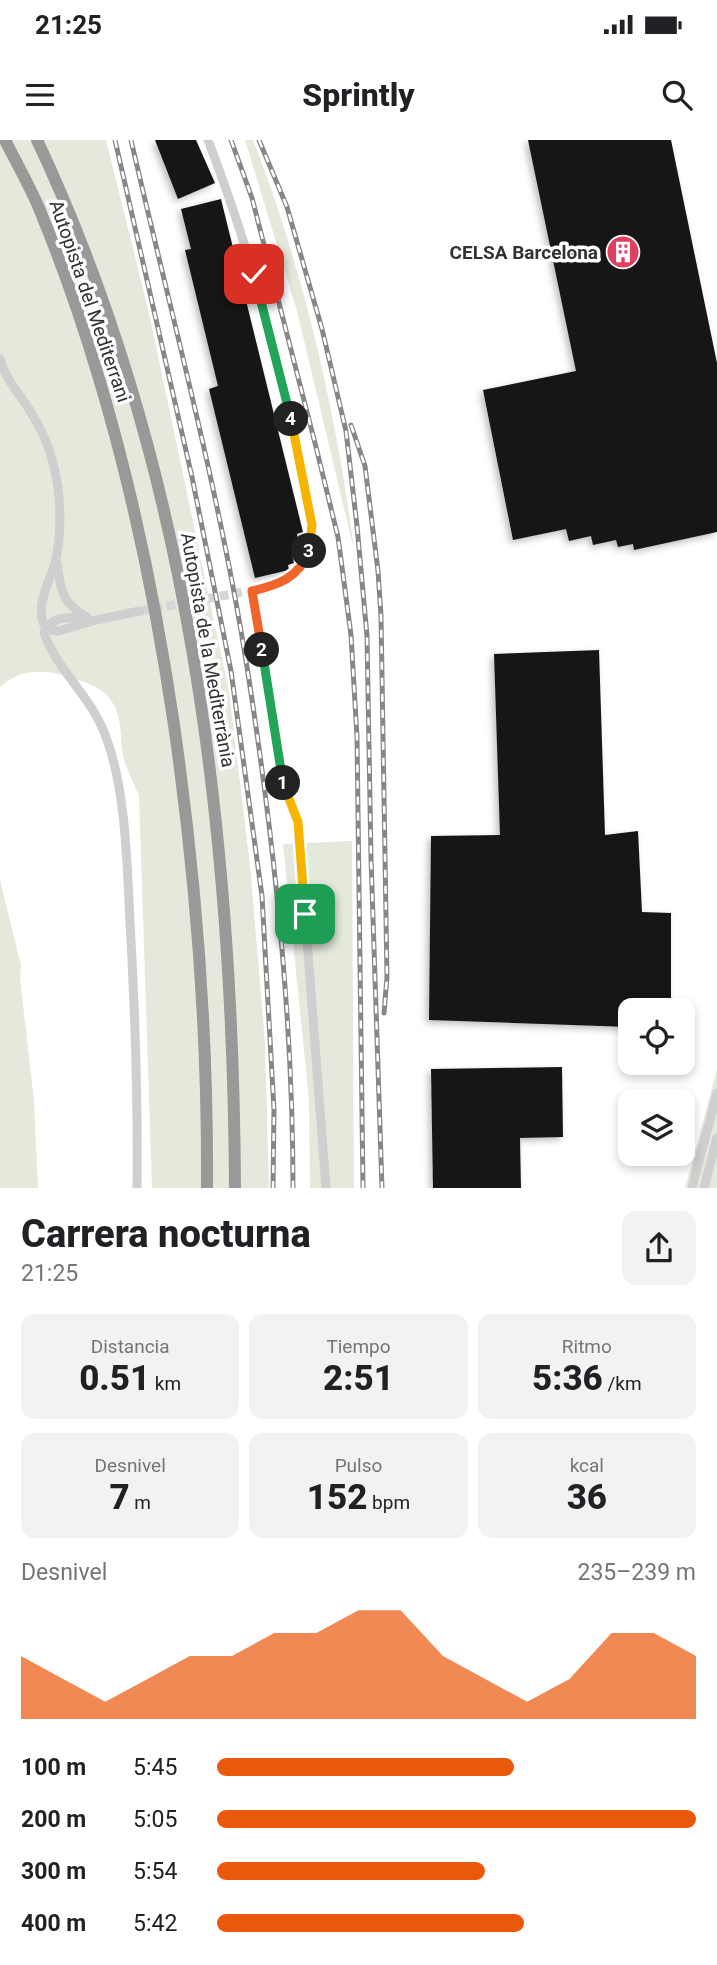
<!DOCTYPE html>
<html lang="es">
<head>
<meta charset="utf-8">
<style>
  :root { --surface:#fff; --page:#f2f2f2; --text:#202124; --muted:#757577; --accent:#ea580c }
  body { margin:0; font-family:Roboto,sans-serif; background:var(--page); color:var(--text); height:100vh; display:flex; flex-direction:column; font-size:26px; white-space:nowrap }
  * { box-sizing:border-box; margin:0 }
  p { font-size:23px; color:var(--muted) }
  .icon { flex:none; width:38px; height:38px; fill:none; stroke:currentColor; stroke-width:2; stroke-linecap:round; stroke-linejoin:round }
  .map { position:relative; height:1048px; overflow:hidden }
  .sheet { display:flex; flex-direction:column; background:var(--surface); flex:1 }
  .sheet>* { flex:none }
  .fabs { position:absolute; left:618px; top:858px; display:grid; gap:14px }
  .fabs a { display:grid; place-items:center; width:77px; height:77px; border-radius:14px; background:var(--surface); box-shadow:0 4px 10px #0003; font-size:35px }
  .pin { position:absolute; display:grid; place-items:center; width:60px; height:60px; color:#fff; margin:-30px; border-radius:14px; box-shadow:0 4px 10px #0006 }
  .km { position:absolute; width:35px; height:35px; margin:-18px; border-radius:50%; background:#222; color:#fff; font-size:19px; line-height:35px; text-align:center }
  .round { display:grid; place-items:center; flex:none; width:74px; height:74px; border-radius:14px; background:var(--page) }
  .summary { display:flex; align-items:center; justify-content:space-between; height:119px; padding:0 21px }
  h1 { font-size:38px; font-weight:800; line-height:52px }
  .metrics { display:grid; grid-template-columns:repeat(3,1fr); gap:10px; height:119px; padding:7px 21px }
  .metrics div { display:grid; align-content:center; border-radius:14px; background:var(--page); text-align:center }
  .metrics b { font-size:35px; font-weight:800 }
  .metrics small { font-size:19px; font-weight:400 }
  .metrics p { font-size:19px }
  .chart { height:196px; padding:14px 21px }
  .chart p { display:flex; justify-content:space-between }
  .chart svg { width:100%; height:126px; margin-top:7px; fill:var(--accent); opacity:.7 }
  ul { padding:0 21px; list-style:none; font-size:23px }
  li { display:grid; grid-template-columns:112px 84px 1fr; align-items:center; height:52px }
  li i { height:18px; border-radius:9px; background:var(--accent) }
  .status { display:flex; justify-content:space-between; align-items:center; height:49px; padding:0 35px; background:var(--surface); direction:ltr }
  .status svg { height:19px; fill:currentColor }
  header { display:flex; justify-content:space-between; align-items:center; height:91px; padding:0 21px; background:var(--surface); font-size:32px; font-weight:800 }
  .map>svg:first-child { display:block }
  .green { fill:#e4e9dc }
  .building { fill:#191919; filter:url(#shadow) }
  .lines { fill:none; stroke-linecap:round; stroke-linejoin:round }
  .minor-tunnel { stroke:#d6d6d6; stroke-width:9; stroke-dasharray:9 4.5; stroke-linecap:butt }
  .minor { stroke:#cfcfcf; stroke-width:9 }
  .highway { stroke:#999; stroke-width:12 }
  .rail-casing { stroke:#878787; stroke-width:5 }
  .rail { stroke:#fff; stroke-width:2.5; stroke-dasharray:8; stroke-linecap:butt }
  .split-1-casing { stroke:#fff; stroke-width:14 }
  .split-2-casing { stroke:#fff; stroke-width:14 }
  .split-3-casing { stroke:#fff; stroke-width:14 }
  .split-4-casing { stroke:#fff; stroke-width:14 }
  .split-5-casing { stroke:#fff; stroke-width:14 }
  .split-1 { stroke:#f5b400; stroke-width:9 }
  .split-2 { stroke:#22a559; stroke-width:9 }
  .split-3 { stroke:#f0652b; stroke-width:9 }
  .split-4 { stroke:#f5b400; stroke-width:9 }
  .split-5 { stroke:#22a559; stroke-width:9 }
  .labels { text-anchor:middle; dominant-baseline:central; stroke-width:7; stroke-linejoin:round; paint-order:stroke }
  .poi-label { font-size:19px; font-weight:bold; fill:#323232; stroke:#fff; text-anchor:end }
  .street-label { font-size:19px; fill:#323232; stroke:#fff }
</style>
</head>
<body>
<div class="status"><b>21:25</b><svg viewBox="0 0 49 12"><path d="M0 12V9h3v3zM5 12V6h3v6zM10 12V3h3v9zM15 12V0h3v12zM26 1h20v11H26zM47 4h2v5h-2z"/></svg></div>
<header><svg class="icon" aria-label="menu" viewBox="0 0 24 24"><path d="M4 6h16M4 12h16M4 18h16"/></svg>Sprintly<svg class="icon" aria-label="search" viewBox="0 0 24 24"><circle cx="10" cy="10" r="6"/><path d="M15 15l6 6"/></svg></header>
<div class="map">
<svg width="717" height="1048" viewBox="0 0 717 1048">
  <defs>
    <filter id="shadow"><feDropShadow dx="-3" dy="3" stdDeviation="3.5" flood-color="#0004"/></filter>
  </defs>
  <rect width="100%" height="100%" fill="#fff"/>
  <path class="green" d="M0 0H106L149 173 229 552 250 725 265 902 269 1048H152L139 656C134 643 126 629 123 615 120 599 122 582 115 567 107 550 93 545 76 539 50 530 22 526 0 547Z
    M245 0H253C303 127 337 275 354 410L297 171Z
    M352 701 354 1048H310L309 959 283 704Z
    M0 740 21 825 20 838 34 961 38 1048H0Z
    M717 929V1048H685Z"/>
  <path class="building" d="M155 0H196L215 43 178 59Z
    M528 0H671L717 223V392L634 410 633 404 618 407 616 400 593 405 591 396 569 401 566 389 513 400 483 250 576 231Z
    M221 59 303 392 297 394 301 413 292 415 294 423 288 425 289 430 255 438 209 249 218 246 185 110 191 109 181 69Z
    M599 510 605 695 638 691 642 772 671 773V870H630V887L429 880 431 696 500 695 494 514Z
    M562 927 563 997 520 998 521 1048H433L431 929Z"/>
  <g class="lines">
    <path class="minor-tunnel" d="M140 471 248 451"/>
    <path class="minor" d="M208 0C249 108 281 220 302 334 307 357 316 384 310 407 302 438 277 446 249 451
      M0 219C6 241 21 255 32 274 46 297 55 323 58 349 61 371 60 398 56 419 51 440 35 464 44 485L50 490 59 491 96 480 140 471
      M57 423C61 451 61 462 87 477
      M252 451 283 647 298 682 326 1048
      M87 478C69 478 52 474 44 493 58 532 92 557 106 597 126 650 127 725 130 782 135 870 138 959 137 1048
      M692 1048 717 953
      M704 1048 717 998"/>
    <path class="highway" d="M5 0C16 22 29 45 39 68 107 233 148 408 174 585 196 738 208 893 207 1048
      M37 0C190 325 233 693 235 1048"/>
    <defs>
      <path id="rail" d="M115 0 192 337 231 531 262 756 274 970 273 1048
        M131 0C171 174 219 350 247 527 274 699 293 873 293 1048
        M231 0 252 58 316 307 338 397 351 495 357 597 363 1048
        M259 0 287 67 322 189 346 291 357 386 367 496 371 718 382 1048
        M351 285 365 326 378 431 381 476 387 837 384 873"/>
    </defs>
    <use href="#rail" class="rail-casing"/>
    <use href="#rail" class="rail"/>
  </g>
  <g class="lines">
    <defs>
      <path id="split-1" d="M283 643 298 682 305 774"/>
      <path id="split-2" d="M262 510 283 643"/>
      <path id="split-3" d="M262 510 252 451C278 445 299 438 309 411"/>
      <path id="split-4" d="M291 279 312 385 309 411"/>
      <path id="split-5" d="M254 134 291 279"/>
    </defs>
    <use href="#split-1" class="split-1-casing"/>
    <use href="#split-2" class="split-2-casing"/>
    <use href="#split-3" class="split-3-casing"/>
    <use href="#split-4" class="split-4-casing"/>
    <use href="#split-5" class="split-5-casing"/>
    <use href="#split-1" class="split-1"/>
    <use href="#split-2" class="split-2"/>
    <use href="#split-3" class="split-3"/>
    <use href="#split-4" class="split-4"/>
    <use href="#split-5" class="split-5"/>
  </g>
  <defs>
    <symbol id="building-disc" viewBox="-11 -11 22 22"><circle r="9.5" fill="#de4061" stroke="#fff"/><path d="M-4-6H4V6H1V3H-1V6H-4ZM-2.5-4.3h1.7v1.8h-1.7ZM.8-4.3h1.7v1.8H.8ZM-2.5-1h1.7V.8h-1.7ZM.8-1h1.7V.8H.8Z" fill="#fff"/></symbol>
  </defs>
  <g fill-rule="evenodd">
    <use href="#building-disc" x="604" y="93" width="38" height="38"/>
  </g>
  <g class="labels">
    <g class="poi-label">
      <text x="598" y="112">CELSA Barcelona</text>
    </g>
    <g class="street-label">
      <text transform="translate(90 161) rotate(71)">Autopista del Mediterrani</text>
      <text transform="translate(208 510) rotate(80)">Autopista de la Mediterrània</text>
    </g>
  </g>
</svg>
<div class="fabs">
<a><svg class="icon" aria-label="locate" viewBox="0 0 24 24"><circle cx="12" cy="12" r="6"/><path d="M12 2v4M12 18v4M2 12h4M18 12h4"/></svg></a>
<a><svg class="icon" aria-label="layers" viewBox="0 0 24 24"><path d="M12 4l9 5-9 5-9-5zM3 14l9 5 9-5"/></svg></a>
</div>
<div class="pin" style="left:305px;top:774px;background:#1e9e55"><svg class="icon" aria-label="arrive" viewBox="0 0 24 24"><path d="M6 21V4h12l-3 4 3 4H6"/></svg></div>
<div class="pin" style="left:254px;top:134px;background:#d93025"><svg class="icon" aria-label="check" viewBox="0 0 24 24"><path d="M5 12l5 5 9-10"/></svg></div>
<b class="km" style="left:283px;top:643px">1</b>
<b class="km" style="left:262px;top:510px">2</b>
<b class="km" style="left:309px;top:411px">3</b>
<b class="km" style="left:291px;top:279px">4</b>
</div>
<section class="sheet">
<div class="summary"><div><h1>Carrera nocturna</h1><p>21:25</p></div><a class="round"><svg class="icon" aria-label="share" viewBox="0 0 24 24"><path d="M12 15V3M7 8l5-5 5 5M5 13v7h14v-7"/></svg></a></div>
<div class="metrics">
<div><p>Distancia</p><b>0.51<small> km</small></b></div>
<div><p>Tiempo</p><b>2:51</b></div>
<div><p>Ritmo</p><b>5:36<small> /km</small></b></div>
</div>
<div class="metrics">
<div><p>Desnivel</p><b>7<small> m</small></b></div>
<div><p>Pulso</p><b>152<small> bpm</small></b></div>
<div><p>kcal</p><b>36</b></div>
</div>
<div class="chart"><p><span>Desnivel</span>235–239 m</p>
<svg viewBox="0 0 160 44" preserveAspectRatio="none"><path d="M0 44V22L10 30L20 38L30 30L40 22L50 22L60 14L70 14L80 6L90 6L100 22L110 30L120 38L130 30L140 14L150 14L160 22V44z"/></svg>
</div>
<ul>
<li><b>100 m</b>5:45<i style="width:62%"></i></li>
<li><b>200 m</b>5:05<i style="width:100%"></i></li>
<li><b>300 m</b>5:54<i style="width:56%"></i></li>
<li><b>400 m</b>5:42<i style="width:64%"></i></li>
</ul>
</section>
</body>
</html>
